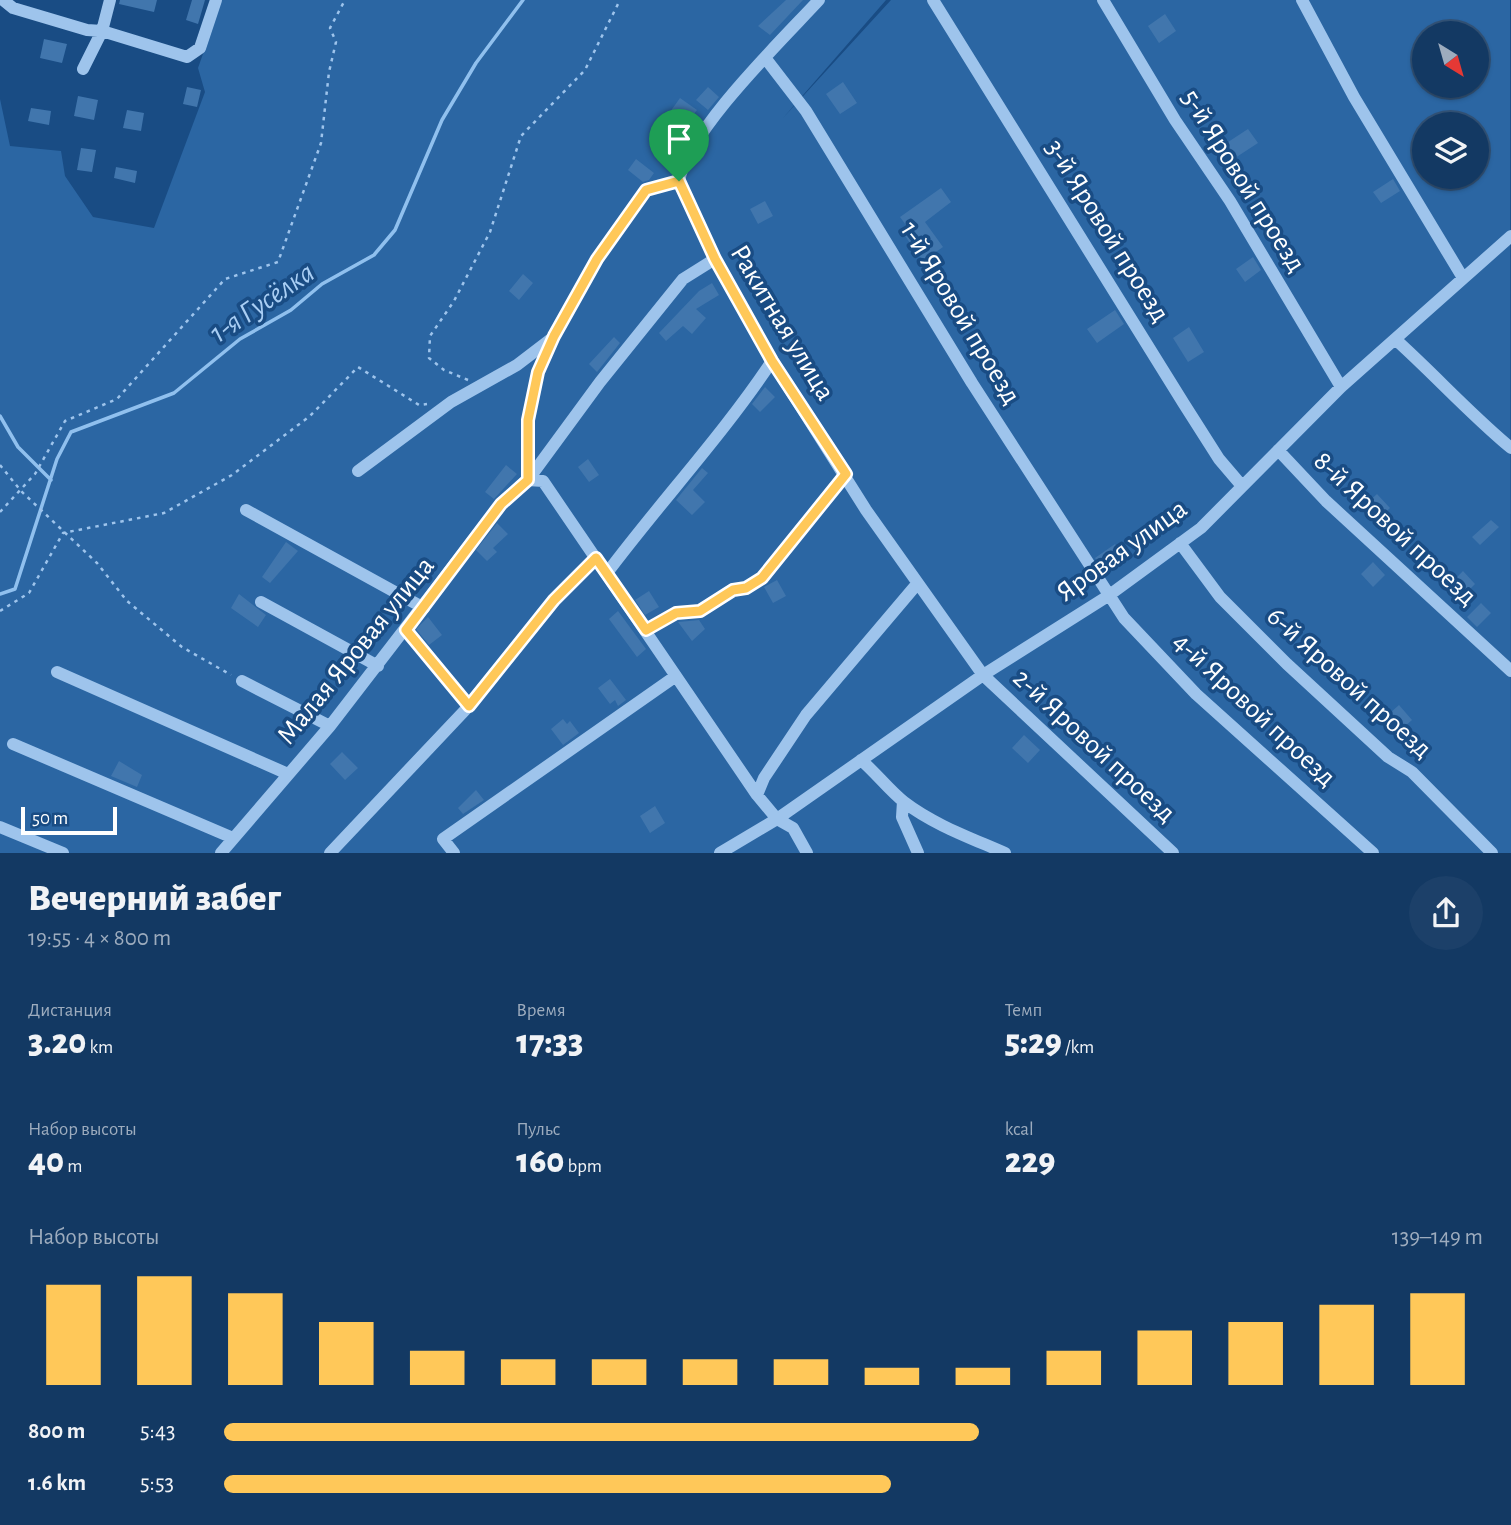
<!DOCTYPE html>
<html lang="ru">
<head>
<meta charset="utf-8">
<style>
  :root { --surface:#133963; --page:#1c4069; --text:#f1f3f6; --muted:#9dacbe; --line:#325378; --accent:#ffc859 }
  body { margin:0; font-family:"Alegreya Sans",sans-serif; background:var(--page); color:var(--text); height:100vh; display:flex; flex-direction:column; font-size:26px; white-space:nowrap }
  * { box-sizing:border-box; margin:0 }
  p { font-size:23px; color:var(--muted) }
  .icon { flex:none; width:38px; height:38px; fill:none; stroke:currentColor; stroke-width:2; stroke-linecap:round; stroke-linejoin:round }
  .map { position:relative; height:853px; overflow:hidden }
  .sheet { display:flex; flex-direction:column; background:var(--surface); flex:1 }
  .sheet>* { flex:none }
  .needle { width:46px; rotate:143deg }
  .controls { position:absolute; left:1412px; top:21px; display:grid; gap:14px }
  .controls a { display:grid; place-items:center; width:77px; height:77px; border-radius:50%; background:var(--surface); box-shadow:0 2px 5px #0004,0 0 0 2px var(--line); font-size:35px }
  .scale { position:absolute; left:21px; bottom:18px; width:96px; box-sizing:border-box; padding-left:7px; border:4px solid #fff; border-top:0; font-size:19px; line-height:24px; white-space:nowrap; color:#fff; -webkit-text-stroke:5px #194c84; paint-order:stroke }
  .pin { position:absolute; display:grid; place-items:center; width:60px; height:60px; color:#fff; margin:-72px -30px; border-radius:50% 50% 50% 0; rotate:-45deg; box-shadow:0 0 7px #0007 }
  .pin .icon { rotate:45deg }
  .round { display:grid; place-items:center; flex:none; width:74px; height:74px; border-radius:37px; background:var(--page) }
  .overview { display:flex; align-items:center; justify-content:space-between; height:119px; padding:0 28px }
  h1 { font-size:38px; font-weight:800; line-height:52px }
  .figures { display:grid; grid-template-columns:repeat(3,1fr); gap:10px; height:119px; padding:7px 28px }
  .figures div { display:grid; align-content:center }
  .figures b { font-size:35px; font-weight:800 }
  .figures small { font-size:19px; font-weight:400 }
  .figures p { font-size:19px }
  .chart { height:196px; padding:14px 28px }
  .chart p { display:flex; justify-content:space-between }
  .chart svg { width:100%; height:126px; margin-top:7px; stroke:var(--accent); stroke-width:6 }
  ul { padding:0 28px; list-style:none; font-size:23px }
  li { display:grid; grid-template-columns:112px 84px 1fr; align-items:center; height:52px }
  li i { height:18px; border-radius:9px; background:var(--accent) }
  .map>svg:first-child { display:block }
  .green { fill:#2b66a3; fill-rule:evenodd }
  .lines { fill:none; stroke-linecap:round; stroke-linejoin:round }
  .stream { stroke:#90c0ee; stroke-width:3.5 }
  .building { fill:#4176ad }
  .path { stroke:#9ec4ec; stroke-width:2.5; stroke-dasharray:3.5 5; stroke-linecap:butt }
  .minor { stroke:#9ec4ec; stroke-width:12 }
  .route-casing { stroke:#fff; stroke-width:14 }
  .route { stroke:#ffc859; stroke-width:9 }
  .labels { text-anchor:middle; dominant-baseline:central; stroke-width:7; stroke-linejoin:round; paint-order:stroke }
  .street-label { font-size:28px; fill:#fff; stroke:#194c84 }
  .water-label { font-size:30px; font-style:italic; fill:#a9cef4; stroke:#194c84 }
</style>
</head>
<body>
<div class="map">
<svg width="1511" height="853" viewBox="0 0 1511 853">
  <rect width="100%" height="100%" fill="#194c84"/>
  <path class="green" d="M222 0H886L783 118 891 0H1510L1511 853H0V99L10 146 61 151 65 176 93 217 154 228 205 92 198 68ZM1424 33H1477V86H1424ZM1424 124H1477V177H1424Z"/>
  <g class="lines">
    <path class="stream" d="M0 416 18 447 51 480
      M0 594 15 589 57 459 71 432 174 393 240 339 291 310 322 284 374 255 395 230 442 120 476 63 523 0"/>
  </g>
  <path class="building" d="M120 0H157L154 12 119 4Z
    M192 0H205L198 24 186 20Z
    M786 0H803L770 35 758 26Z
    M1165 14 1176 31 1159 43 1148 26Z
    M44 39 67 44 62 63 40 58Z
    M843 82 857 103 840 114 826 94Z
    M187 87 201 90 197 107 183 104Z
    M708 87 719 97 708 110 696 100Z
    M78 96 98 100 94 120 74 116Z
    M680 98 697 110 686 124 670 112Z
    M31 108 51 111 49 125 28 121Z
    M127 110 144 113 141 131 123 128Z
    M1248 129 1258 143 1235 158 1225 144Z
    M81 148 96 150 92 172 77 170Z
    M636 159 654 173 649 180 643 182 628 170Z
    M116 167 137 171 135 183 114 178Z
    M1393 179 1400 191 1381 203 1373 192Z
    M941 188 951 202 925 222 943 247 923 261 905 236 911 232 900 217Z
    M765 201 773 216 758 224 750 209Z
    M1253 257 1261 270 1245 282 1236 269Z
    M523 274 533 283 519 300 509 291Z
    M712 283 719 295 696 309 706 318 692 334 683 326 666 341 659 333 699 291Z
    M1115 310 1124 324 1097 343 1087 329Z
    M1189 327 1204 352 1188 362 1173 338Z
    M614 337 620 343 597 372 589 364Z
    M765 387 775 397 760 412 752 404Z
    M588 459 599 475 589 482 578 467Z
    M506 465 517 474 494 499 485 492Z
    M702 468 708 473 693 490 705 502 692 515 676 500Z
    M1377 494 1390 508 1377 520 1364 506Z
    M1491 520 1499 527 1480 545 1472 537Z
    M497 523 508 534 493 548 497 552 487 561 476 550Z
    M286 542 298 551 270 583 262 577Z
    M1115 544 1122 554 1101 567 1095 558Z
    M1373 562 1385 575 1373 587 1361 574Z
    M1463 571 1475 584 1463 596 1451 583Z
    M777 580 786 596 773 603 764 587Z
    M649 591 659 607 645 615 635 600Z
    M239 594 266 615 258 627 231 608Z
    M1481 603 1491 613 1477 627 1467 617Z
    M618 611 646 649 637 657 609 619Z
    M428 617 442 635 429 645 416 629Z
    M699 620 705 629 692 641 678 622Z
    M610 679 626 700 618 706 615 700 610 704 598 688Z
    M1399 705 1412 720 1395 735 1382 720Z
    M563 719 567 724 570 721 579 733 563 745 551 729Z
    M1024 735 1040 750 1028 763 1012 748Z
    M342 752 358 768 345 780 330 764Z
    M119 761 142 775 137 787 111 776Z
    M476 790 484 800 463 814 458 808Z
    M655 806 665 823 650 833 640 816Z"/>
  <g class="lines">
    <path class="path" d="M468 380 444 370 429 358 430 336 454 301 490 232 521 136 585 70 620 0
      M528 430V459
      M0 465 21 491 97 563 127 601 182 647 231 675
      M0 512 35 474 65 421 117 399 225 279 278 262 321 143 329 72 336 42 330 28 345 0
      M0 611 29 593 63 533 164 513 232 475 310 416 358 367 419 405 427 404"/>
    <path class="minor" d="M3 0 13 8 87 30 102 31 187 57 200 48 216 0
      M819 0C782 40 688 131 679 181L715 259 772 361 866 510 983 675 1173 853
      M933 0 1184 404 1219 459 1242 486
      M1103 0 1175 120 1230 201 1341 387
      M1302 0 1354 97 1463 278
      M766 59 806 111 972 383 1124 618 1196 694 1373 853
      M83 69 102 31 110 0
      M1395 339C1435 375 1470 414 1511 448
      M528 420 538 372 554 336 597 259 646 190 679 181
      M1278 450 1326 501 1511 671
      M358 471 451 402 517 365 551 339
      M528 480 543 481 757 795 777 819 793 828 807 853
      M246 510 424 608
      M1180 543 1220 597 1287 664 1388 757 1412 772 1492 853
      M607 573C661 501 722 436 772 361
      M261 602 378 666
      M406 630 469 706
      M646 630 676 613 700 611 732 590 746 588 762 578 846 474
      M57 672 288 774
      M242 681 330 726
      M13 744 233 838
      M861 760C876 773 889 790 904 802 934 825 971 838 1005 853
      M757 795 764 778 806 715 917 584
      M903 801 902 817 918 853
      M0 827 63 853
      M221 853 330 726 501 504 528 480 600 382 683 279 715 259
      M330 853 469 706 554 600 596 558
      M454 853 443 839 676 676
      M720 853 777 819 983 675 1108 596 1201 528 1341 387 1511 236"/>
  </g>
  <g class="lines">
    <defs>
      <path id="route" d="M679 181 715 259 772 361 846 474 762 578 746 588 733 590 700 611 676 613 646 630 596 558 554 600 469 706 406 630 501 504 528 480V420L538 372 554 336 597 259 646 190Z"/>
    </defs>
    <use href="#route" class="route-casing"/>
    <use href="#route" class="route"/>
  </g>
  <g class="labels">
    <g class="street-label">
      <text transform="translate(1243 181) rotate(58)">5-й Яровой проезд</text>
      <text transform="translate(1107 231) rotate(58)">3-й Яровой проезд</text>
      <text transform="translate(960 313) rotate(59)">1-й Яровой проезд</text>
      <text transform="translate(782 323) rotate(59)">Ракитная улица</text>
      <text transform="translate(1395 529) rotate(43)">8-й Яровой проезд</text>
      <text transform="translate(1122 551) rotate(-36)">Яровая улица</text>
      <text transform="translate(356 651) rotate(-51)">Малая Яровая улица</text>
      <text transform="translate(1349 683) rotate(42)">6-й Яровой проезд</text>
      <text transform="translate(1254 710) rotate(43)">4-й Яровой проезд</text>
      <text transform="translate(1094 746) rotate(43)">2-й Яровой проезд</text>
    </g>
    <g class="water-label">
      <text transform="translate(262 303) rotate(-34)">1-я Гусёлка</text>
    </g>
  </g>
</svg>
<div class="controls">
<a><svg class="needle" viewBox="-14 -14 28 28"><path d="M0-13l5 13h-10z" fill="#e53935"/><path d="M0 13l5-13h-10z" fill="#9dacbe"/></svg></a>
<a><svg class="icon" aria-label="layers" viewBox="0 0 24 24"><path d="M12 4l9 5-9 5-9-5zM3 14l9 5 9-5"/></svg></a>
</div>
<div class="scale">50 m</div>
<div class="pin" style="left:679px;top:181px;background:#1e9e55"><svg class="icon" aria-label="arrive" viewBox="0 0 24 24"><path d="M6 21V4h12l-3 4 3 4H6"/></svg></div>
</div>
<section class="sheet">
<div class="overview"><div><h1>Вечерний забег</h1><p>19:55 · 4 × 800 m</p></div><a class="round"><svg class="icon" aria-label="share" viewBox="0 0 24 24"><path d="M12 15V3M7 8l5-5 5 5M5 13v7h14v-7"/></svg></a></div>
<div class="figures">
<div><p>Дистанция</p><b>3.20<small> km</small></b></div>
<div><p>Время</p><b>17:33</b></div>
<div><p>Темп</p><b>5:29<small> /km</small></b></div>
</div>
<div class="figures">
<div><p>Набор высоты</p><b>40<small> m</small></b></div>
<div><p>Пульс</p><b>160<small> bpm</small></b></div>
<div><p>kcal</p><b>229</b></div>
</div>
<div class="chart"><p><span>Набор высоты</span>139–149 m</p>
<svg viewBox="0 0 160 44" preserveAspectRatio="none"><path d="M5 44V9M15 44V6M25 44V12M35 44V22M45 44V32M55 44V35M65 44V35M75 44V35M85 44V35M95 44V38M105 44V38M115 44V32M125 44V25M135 44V22M145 44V16M155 44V12"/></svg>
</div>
<ul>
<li><b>800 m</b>5:43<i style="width:60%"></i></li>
<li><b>1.6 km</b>5:53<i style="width:53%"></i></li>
</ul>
</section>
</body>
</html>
